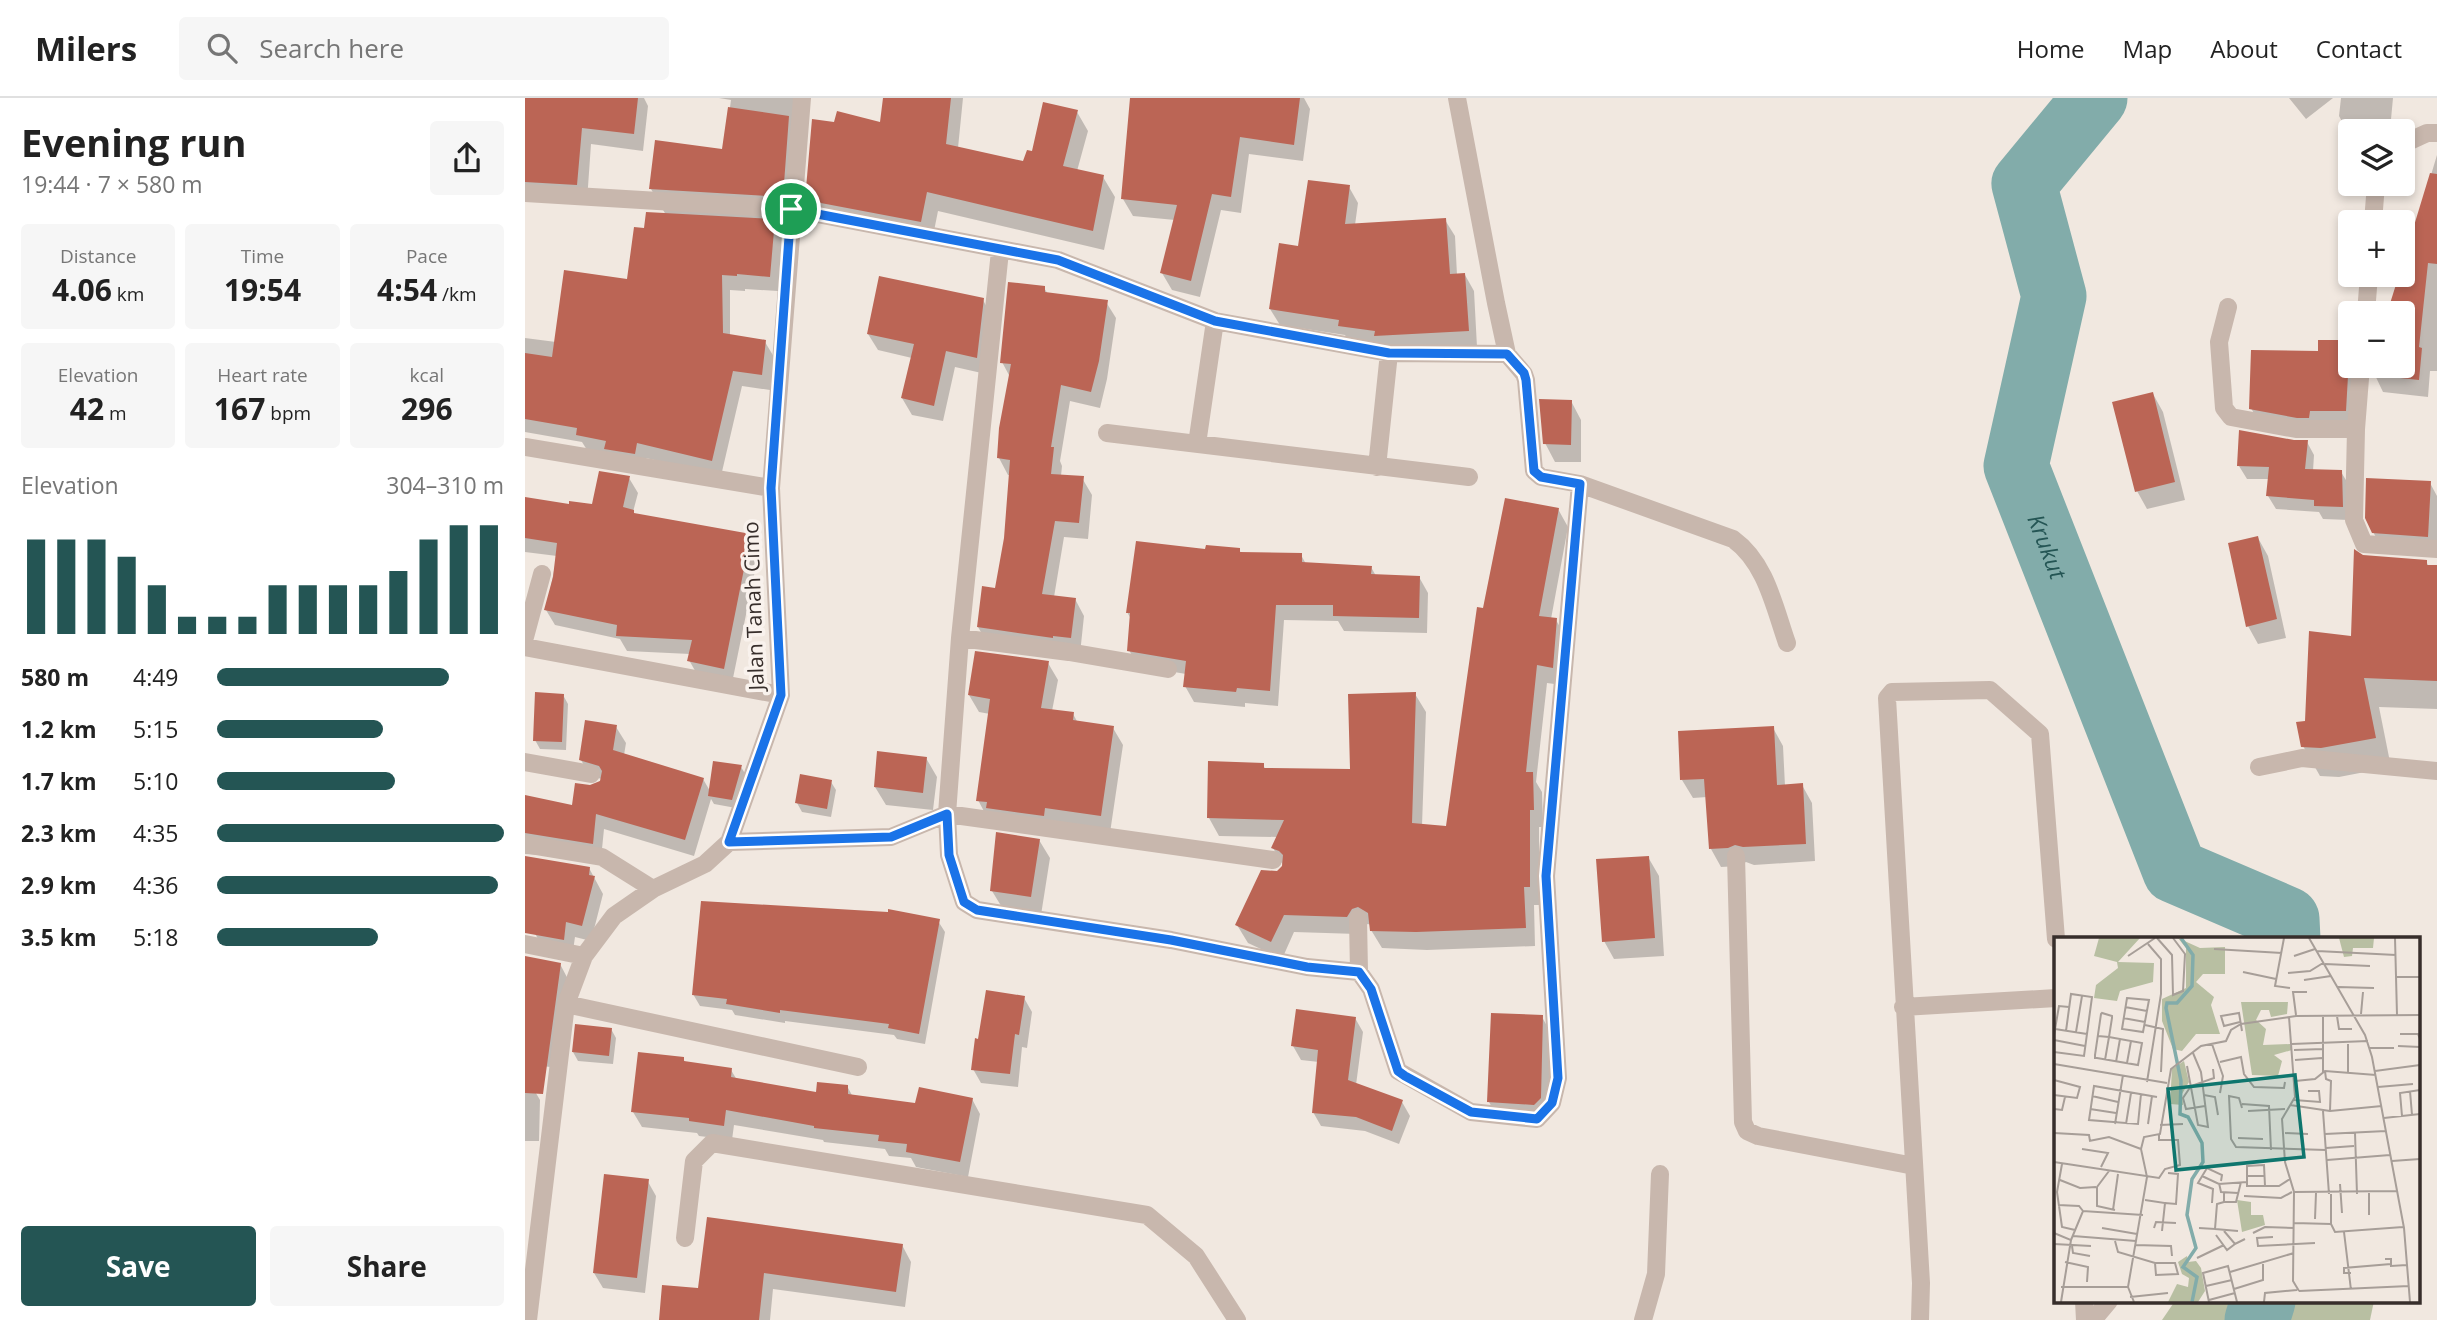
<!DOCTYPE html>
<html lang="en">
<head>
<meta charset="utf-8">
<style>
  :root { --surface:#fff; --page:#f6f6f6; --text:#222; --muted:#767676; --line:#e0e0e0; --accent:#245554 }
  body { margin:0; font-family:"Open Sans",sans-serif; background:var(--page); color:var(--text); height:100vh; display:flex; flex-direction:column; font-size:26px; white-space:nowrap }
  * { box-sizing:border-box; margin:0 }
  p { font-size:23px; color:var(--muted) }
  .icon { flex:none; width:38px; height:38px; fill:none; stroke:currentColor; stroke-width:2; stroke-linecap:round; stroke-linejoin:round }
  .map { position:relative; flex:1; overflow:hidden }
  .panel { display:flex; flex-direction:column; background:var(--surface); width:525px }
  .panel>* { flex:none }
  .tools { position:absolute; left:1813px; top:21px; display:grid; gap:14px }
  .tools a { display:grid; place-items:center; width:77px; height:77px; border-radius:7px; background:var(--surface); box-shadow:0 4px 10px #0003; font-size:35px }
  .pin { position:absolute; display:grid; place-items:center; width:60px; height:60px; color:#fff; margin:-30px; border:4px solid #fff; border-radius:50%; box-shadow:0 2px 7px #0007 }
  .round { display:grid; place-items:center; flex:none; width:74px; height:74px; border-radius:7px; background:var(--page) }
  .summary { display:flex; align-items:center; justify-content:space-between; height:119px; padding:0 21px }
  h1 { font-size:38px; font-weight:700; line-height:52px }
  .figures { display:grid; grid-template-columns:repeat(3,1fr); gap:10px; height:119px; padding:7px 21px }
  .figures div { display:grid; align-content:center; border-radius:7px; background:var(--page); text-align:center }
  .figures b { font-size:30px; font-weight:700 }
  .figures small { font-size:19px; font-weight:400 }
  .figures p { font-size:19px }
  .chart { height:196px; padding:14px 21px }
  .chart p { display:flex; justify-content:space-between }
  .chart svg { width:100%; height:126px; margin-top:7px; stroke:var(--accent); stroke-width:6 }
  .primary-button { display:flex; gap:14px; margin-top:auto; padding:14px 21px }
  .primary-button a { flex:1; height:80px; border-radius:7px; background:var(--accent); color:#fff; font-size:28px; font-weight:700; line-height:80px; text-align:center }
  .primary-button a+a { background:var(--page); color:var(--text) }
  ul { padding:0 21px; list-style:none; font-size:23px }
  li { display:grid; grid-template-columns:112px 84px 1fr; align-items:center; height:52px }
  li i { height:18px; border-radius:9px; background:var(--accent) }
  header { display:flex; align-items:center; gap:42px; box-sizing:border-box; height:98px; padding:0 35px; background:var(--surface); border-bottom:2px solid var(--line) }
  header strong { font-size:33px }
  nav { display:flex; gap:38px; margin-inline-start:auto; font-size:24px }
  .search { width:490px; height:63px; background:var(--page); display:flex; align-items:center; gap:18px; box-sizing:border-box; padding:0 24px; border-radius:7px; color:var(--muted); font-size:26px }
  main { display:flex; flex:1; min-height:0 }
  .map>svg:first-child { display:block }
  .green { fill:#b8bfa2 }
  .shadow { fill:#0003 }
  .lines { fill:none; stroke-linecap:round; stroke-linejoin:round }
  .river { stroke:#82acaa; stroke-width:65 }
  .building { fill:#bb6555 }
  .street { stroke:#c8b7ad; stroke-width:18 }
  .route-casing { stroke:#fff; stroke-width:14 }
  .route { stroke:#1a73e8; stroke-width:9 }
  .labels { text-anchor:middle; dominant-baseline:central; stroke-width:7; stroke-linejoin:round; paint-order:stroke }
  .street-label { font-size:21px; fill:#372e2b; stroke:#f9f2ed }
  .water-label { font-size:23px; font-style:italic; fill:#245554; stroke:#f9f2ed }
  .inset-river { fill:none; stroke:#82acaa; stroke-width:3.5 }
  .inset-road { fill:none; stroke:#a79e98; stroke-width:2 }
  .view { fill:#0f766e; fill-opacity:0.15; stroke:#0f766e; stroke-width:3.5 }
  .inset-edge { fill:none; stroke:#372e2b; stroke-width:3.5 }
</style>
</head>
<body>
<header>
<strong>Milers</strong>
<div class="search"><svg class="icon" aria-label="search" viewBox="0 0 24 24"><circle cx="10" cy="10" r="6"/><path d="M15 15l6 6"/></svg>Search here</div>
<nav><a>Home</a><a>Map</a><a>About</a><a>Contact</a></nav>
</header>
<main>
<section class="panel">
<div class="summary"><div><h1>Evening run</h1><p>19:44 · 7 × 580 m</p></div><a class="round"><svg class="icon" aria-label="share" viewBox="0 0 24 24"><path d="M12 15V3M7 8l5-5 5 5M5 13v7h14v-7"/></svg></a></div>
<div class="figures">
<div><p>Distance</p><b>4.06<small> km</small></b></div>
<div><p>Time</p><b>19:54</b></div>
<div><p>Pace</p><b>4:54<small> /km</small></b></div>
</div>
<div class="figures">
<div><p>Elevation</p><b>42<small> m</small></b></div>
<div><p>Heart rate</p><b>167<small> bpm</small></b></div>
<div><p>kcal</p><b>296</b></div>
</div>
<div class="chart"><p><span>Elevation</span>304–310 m</p>
<svg viewBox="0 0 160 44" preserveAspectRatio="none"><path d="M5 44V11M15 44V11M25 44V11M35 44V17M45 44V27M55 44V38M65 44V38M75 44V38M85 44V27M95 44V27M105 44V27M115 44V27M125 44V22M135 44V11M145 44V6M155 44V6"/></svg>
</div>
<ul>
<li><b>580 m</b>4:49<i style="width:81%"></i></li>
<li><b>1.2 km</b>5:15<i style="width:58%"></i></li>
<li><b>1.7 km</b>5:10<i style="width:62%"></i></li>
<li><b>2.3 km</b>4:35<i style="width:100%"></i></li>
<li><b>2.9 km</b>4:36<i style="width:98%"></i></li>
<li><b>3.5 km</b>5:18<i style="width:56%"></i></li>
</ul>
<div class="primary-button"><a>Save</a><a>Share</a></div>
</section>
<div class="map">
<svg width="1912" height="1222" viewBox="0 0 1912 1222">
  <rect width="100%" height="100%" fill="#f1e8e0"/>
  <path class="green" d="M1650 1203H1849L1845 1222H1637Z"/>
  <path class="shadow" d="M0 0H119L123 8 118 53 66 46 62 103 0 94Z
    M194 0H272L270 121 246 120 257 139 253 193 220 191V193L205 192V238L240 244 249 259 245 292 217 288 196 378 121 360 118 371 62 352 57 344 0 334V240L31 244 103 183 120 132 141 117 126 91 199 53 206 2Z
    M359 0H438L433 50 500 65 552 14 563 33 552 73 578 79 590 99 579 152 413 113 407 143 294 122 282 102 357 26Z
    M607 0H779L785 11 778 63 724 56 716 115 696 112 675 199 647 192 637 175 650 122 608 118 598 101Z
    M1764 0H1808L1781 21Z
    M1816 0H1868L1865 32 1819 27 1814 18Z
    M1912 57V273H1905L1903 299 1858 294 1848 273 1841 274 1830 330 1736 328 1726 310 1795 255V244H1825V268H1878V215H1864L1876 177H1878V170Z
    M824 89 833 105 830 127 920 122 930 138 932 177H940L949 193 952 249 861 254 824 244 820 237 755 227 745 211 775 150Z
    M519 190 523 196 581 204 591 220 582 281 575 310 545 303 535 363 537 368 536 378 557 380 567 397 563 441 539 439 529 499 550 501 559 518 555 556 463 546 453 529 472 492 481 440 486 377H483L474 360 485 279 477 264Z
    M458 202 467 219 461 276 430 269 418 323 387 317 377 300 387 260 353 252 343 236Z
    M1628 296 1638 314 1660 402 1622 411 1612 393Z
    M1046 303 1056 322V364H1030L1020 345Z
    M1782 344 1789 357 1788 373 1816 374 1824 387V422L1798 421 1794 414 1751 411 1743 398 1744 381H1722L1714 368Z
    M104 380 113 395 108 414 110 417 225 438 234 453 207 585 173 578 164 562 165 556 102 553 95 541 30 527 21 512 32 458 0 454V401L45 408H69Z
    M1905 385 1912 398V457L1859 453 1848 434Z
    M1033 411 1043 429 1026 521 1031 522 1041 540 1037 587 1022 585 1011 684 1017 694 1018 729H1014V807H1009L1010 848 902 852 857 850 846 832V827L843 826 837 828 832 836 769 834 757 861 723 845 712 827 752 774 759 769 748 750 753 739 694 738 684 720 738 667 741 672 826 673 890 596 901 614 897 728 922 730 960 512Z
    M1733 440 1743 458 1761 540 1733 546 1723 528Z
    M714 452 717 456 776 457 781 466 846 469 851 478 894 479 903 495 902 535 819 533 813 523 759 522 753 608 720 605V609L669 604 660 588 661 576 613 568 604 552 606 521 602 514 682 453Z
    M1838 459 1901 463 1904 469H1912V611L1854 609 1866 669 1814 679 1795 678 1778 648 1782 625 1827 540Z
    M523 565 533 582 527 613 548 616 553 625 588 630 598 647 585 735 462 719 453 702 465 616 454 614 444 597Z
    M38 597 43 606 41 652 15 651 10 642Z
    M91 629 101 645 99 657 178 681 185 693 216 669 221 677 211 710 189 706 186 701 169 758 79 731 76 761 0 756V698L48 709 77 681 65 678 56 662Z
    M1248 630 1258 648 1260 688 1277 687 1287 705 1290 763 1229 767 1221 764 1214 768 1196 769 1186 751 1182 699 1168 700 1157 682Z
    M401 660 412 679 408 712 361 707 350 689Z
    M306 684 311 692 306 719 277 714 272 705Z
    M514 742 525 760 516 817 478 811 467 793Z
    M0 759 64 770 78 796 66 843 50 839 48 853 13 841 4 824Z
    M1123 759 1134 778 1139 858 1089 861 1079 843Z
    M413 823 420 834 400 946 372 941 369 937 260 923V925L210 917 207 912 175 908 168 896Z
    M0 862 35 866 45 885 34 970 0 966Z
    M499 900 507 914 502 950 497 949 493 989 456 985 448 971 455 943Z
    M1017 919 1027 937 1025 1019 974 1022 964 1004Z
    M830 920 838 934 831 987 877 1004 885 1018 874 1046 840 1033 796 1028 788 1014 794 964 776 962 768 948Z
    M86 931 91 940 88 966 53 963 48 954Z
    M158 961 161 965 206 972 212 982 293 996 322 988 328 999 392 1007 447 1001 455 1016 443 1079 391 1069 386 1060 364 1058 360 1051 299 1044 298 1042 209 1027 207 1042 174 1038 172 1035 117 1029 108 1014Z
    M0 985H5L15 1002 14 1043H0Z
    M122 1082 131 1098 120 1195 78 1190 69 1175Z
    M184 1120 377 1147 386 1164 380 1209 248 1191 245 1222H136L174 1192Z"/>
  <g class="lines">
    <g class="river">
      <path id="s1" d="M1570 0 1499 86 1529 198 1491 368 1650 773 1762 821 1763 841"/>
      <path d="M1732 1222 1738 1203"/>
    </g>
  </g>
  <path class="building" d="M0 0H113L109 36 57 30 52 87 0 84Z
    M358 0H426L421 46 498 63 502 52 507 53 518 4 553 12 538 68 579 77 568 133 402 94 396 124 280 102 287 21 309 24 312 13 355 24Z
    M605 0H775L769 47 715 39 706 99 687 96 666 183 635 175 652 107 596 101Z
    M203 9 264 18 258 99 124 91 130 42 197 51Z
    M1905 75 1912 76V166L1903 165 1894 249 1897 250 1894 282 1847 277V268H1878V215H1862L1874 177H1878V164Z
    M783 82 825 87 820 126 921 120 925 176 940 175 944 233 849 238 850 233 813 228 814 222 744 211 754 145 773 148Z
    M121 114 250 121 245 179 212 176V178L197 177 198 235 241 242 237 277 208 273 187 363 112 345 110 356 79 351 81 343 51 337 52 330 0 321V255L27 259 39 172 102 181 109 129 119 130Z
    M354 178 459 200 452 260 421 253 409 308 376 300 389 246 342 236Z
    M483 184 520 188V194L583 202 574 263 566 294 536 287 526 349H529L526 376 559 378 554 425 530 423 517 496 551 500 546 540 528 538V540L452 529 457 488 470 490 479 440 485 362 472 360 474 330 486 266 475 265Z
    M1793 242H1825L1821 313H1785L1784 320H1772L1724 311 1726 252 1793 253Z
    M1628 294 1650 384 1610 394 1587 304Z
    M1014 301 1047 302 1046 347 1018 346Z
    M1714 332 1769 342H1783L1780 371 1817 372 1818 409 1789 408V402L1741 398 1744 369 1712 368Z
    M74 373 105 378 98 409 109 412V415L226 436 199 571 162 563 167 542 91 538 92 527 19 512 28 479 32 445 0 440V399L44 406V403L67 406Z
    M1841 380 1906 383 1903 439 1847 435 1840 420Z
    M980 400 1034 410 1014 518 1032 520 1028 570 1012 567 1001 674H1008L1009 712H1005V789H999L1001 830 891 834 845 833 843 815 833 809 827 811 822 819 759 817 746 844 710 827 736 772 752 773 757 768 758 757 754 753 746 750 759 722 682 720 683 663 739 665V670L825 671 823 596 891 594 887 725 921 728 952 509 958 510Z
    M1733 438 1752 521 1721 529 1703 445Z
    M611 443 680 451 681 447 715 450V454L777 455V464L847 468 846 476 895 478 894 520 808 518V507H751L745 593 712 590 711 594 658 589 661 563 602 553 605 515H601Z
    M1829 451 1838 457 1902 462V467H1912V583L1839 580 1851 640 1796 650 1776 649 1771 624 1780 623 1784 533 1826 538Z
    M450 553 524 563 516 610 549 614 548 622 589 628 576 718 520 710 519 718 461 710 462 704 451 703 465 601 443 597Z
    M10 594 39 596 37 644 8 643Z
    M60 622 92 627 88 652 179 680 160 742 71 716 68 746 0 735V697L47 707 50 685 65 687 75 683 77 673 74 668 54 662Z
    M1249 628 1252 687 1278 685 1281 746 1218 749 1210 747 1203 750 1184 751 1179 681 1155 682 1153 633Z
    M352 653 402 659 398 695 349 689Z
    M188 663 217 667 207 702 183 698Z
    M275 676 307 682 302 711 270 705Z
    M471 734 515 741 506 799 465 793Z
    M0 758 65 769 64 777 70 778 57 828 41 824 39 842 0 835Z
    M1124 758 1130 840 1077 844 1071 761Z
    M176 803 363 814V811L415 821 394 936 363 930 364 926 255 912V915L201 906 202 901 167 897Z
    M0 858 36 865 18 996 0 995Z
    M461 892 500 898 494 937 490 936 485 976 446 972 450 940 453 941Z
    M771 911 831 919 823 982 878 1002 867 1033 831 1019 787 1015 793 952 766 948Z
    M966 915 1018 917 1016 1000 1009 1007 962 1004Z
    M50 926 87 930 84 958 47 954Z
    M113 954 159 959V963L207 970 206 979 291 994 292 984 323 987V996L390 1005 394 989 448 1000 435 1064 381 1054 382 1046 353 1043 354 1037 289 1030V1028L201 1012 199 1028 164 1023V1020L106 1014Z
    M79 1076 124 1081 112 1180 68 1175Z
    M182 1119 378 1146 371 1194 239 1175 234 1222H134L137 1187 173 1190Z"/>
  <g class="lines">
    <path class="street" d="M932 0 971 205 982 256
      M1878 46 1902 35H1912
      M0 95 266 111 533 162 690 223 864 255 982 256 999 276 1001 282 1009 373 1016 379 1055 386 1208 441C1241 465 1249 508 1262 545
      M1848 124 1851 86
      M475 153 435 540 422 716 424 757 439 804 452 812 646 842 782 869 834 874
      M1703 209 1694 244 1699 310 1706 319 1771 331H1831
      M1841 215 1844 177
      M1836 268 1831 331 1829 422 1839 446 1912 451
      M582 335 944 379
      M672 346 690 223
      M0 349 246 390
      M852 369 864 255
      M0 539 17 476
      M435 540 544 554 643 571
      M0 549 256 597
      M0 664 66 676
      M1734 669 1777 660 1912 673
      M204 744 366 739 422 716 748 762
      M0 746 77 759 128 791
      M1211 758 1218 1024 1222 1033 1233 1038 1389 1068
      M833 820 834 874 846 891 873 973 946 1014 1012 1021 1027 1005 1033 980 1021 778 1055 386
      M0 846 59 858
      M41 906 333 969
      M1378 909 1531 900
      M160 1140 169 1063 187 1045 622 1117 671 1158 712 1222
      M1559 1203 1560 1222
      M3 1222 41 906 59 858 89 818 128 791 180 766 204 744 256 597 246 390 277 0
      M1118 1222 1131 1176 1135 1076
      M1395 1222 1396 1185 1362 600 1367 594 1465 592 1515 636 1531 841
      M1568 1222 1584 1203"/>
  </g>
  <g class="lines">
    <defs>
      <path id="route" d="M266 111 533 162 690 223 864 255 982 256 999 275 1001 282 1009 373 1016 379 1055 386 1021 778 1033 980 1027 1005 1012 1021 946 1014 880 978 873 973 846 891 834 874 782 869 646 842 452 812 439 804 424 757 422 716 366 739 204 744 256 597 246 390Z"/>
    </defs>
    <use href="#route" class="route-casing"/>
    <use href="#route" class="route"/>
  </g>
  <g class="labels">
    <g class="street-label">
      <text transform="translate(228 508) rotate(-92)">Jalan Tanah Cimo</text>
    </g>
    <g class="water-label">
      <text stroke="none"><textPath href="#s1" startOffset="488">Krukut</textPath></text>
    </g>
  </g>
  <g transform="translate(1529 839)">
    <rect width="366" height="366" fill="#f1e8e0"/>
    <path d="M45 1H86L64 25 100 26 99 45 66 54 63 64 40 61 42 48 64 31 63 25 40 19ZM124 1 146 11 171 10V37H149L142 45 160 60 157 68 166 97H142L128 114 119 112 108 84V62L132 51V11ZM285 1H320L319 11H299L298 19 290 20ZM187 65H234L233 77 217 80 215 73H207L202 83 212 92 209 108 236 107 238 113 220 118 228 124 224 139 198 138ZM130 124 135 145 128 157 129 168 116 167 118 132ZM183 263 197 265V278H209L211 288 188 295ZM133 319 134 325 142 324 147 331 151 354 144 365H114L123 347 134 350 135 341 128 337 124 325Z" fill="#b8bfa2"/>
    <path class="inset-river" d="M127 1 139 18 138 49 123 66H113L112 71 127 144 126 177 134 180 148 206 149 225 138 242 133 278 142 311 129 330 143 340 138 365"/>
    <path class="inset-road" d="M103 1 118 18 119 58 129 54 131 17 119 1M230 1 221 49 236 51M255 1 311 98 318 120 350 291 356 365M341 1 343 78M160 12 228 16M263 14 342 18M74 19 101 1M240 19 261 12M271 27 316 29M189 35 222 42M234 36 256 34 269 26M343 40H366M250 43 277 39M284 50 320 51M73 61 95 63 89 95 68 92ZM71 70 93 74M307 77 309 55M242 78 239 55H253M269 78V135M283 79 285 92H298M235 80 241 160 228 182 231 225 240 255 239 344 245 354M69 81 91 85M186 85 170 89 167 79 185 76 188 94M91 88 109 92 107 135M1 92 33 97M22 95 28 59M346 97H364L366 102M0 98 5 69 15 70M44 99 55 100 88 106 84 128 43 121H41V118L47 77 48 76 58 79V81L55 100 51 123M0 103 31 109M158 107 169 139 166 156M238 107 314 104M294 107V137M344 109 366 110M316 111H340M240 113 269 112M0 115 30 119 38 60 17 57 12 94M241 123 268 121M62 125 66 102M166 125 187 120 190 137 200 150 230 151 231 145M73 126 77 104M0 127 113 146M133 129 144 188 154 190 147 135 139 116M271 134 272 142 277 144 276 174M321 134 366 128M0 143 26 150 23 161 0 158M241 144 261 142 271 134 322 138M93 145 107 57V22L94 7M324 150 359 147M356 154 358 178M87 157 84 187 35 183 40 149 103 160M150 158 161 160 164 178M38 159 64 165M240 163 266 165 265 154H254M188 167 215 169 217 213M236 168 276 174 328 169M151 169 132 172 129 161 137 149 160 141 159 132M188 171 185 161 175 159 177 202 182 210 272 213M0 172 8 173 11 160M36 172 62 176M194 174 231 172M269 174 275 257M348 179 346 156 366 153M330 181 366 177M61 187 69 138M72 187 77 156M94 187 98 159M106 188 129 187M0 196 35 198 36 204M231 196 254 197M301 196 303 257M271 197 332 194M184 201 209 202M35 204 55 200 87 212M272 211 300 209M28 212 54 216 47 230M273 223 336 218M338 224 366 222M0 225 105 241 111 232 126 228 124 203H105V198M8 227 3 255 8 290 21 293M55 234 43 250V269L61 273M148 239 165 247 193 245M193 239V229L210 228 211 249M211 239H193V249H225L236 242M6 243 26 251 42 250M165 246 167 255 184 256M286 247 288 276M240 255 343 254M170 256V265H182L187 245M315 256V278M277 257V287L281 295 349 290M190 259 227 261 238 255M91 263 111 266 108 294M111 266 122 267 124 237 114 236M158 266 159 252 144 246 153 231 168 238 167 244M4 268 25 269 29 274M59 273 64 237M261 282 262 256M240 286 277 287M48 291 83 297M100 291 102 285 122 286M145 291 161 292 163 267 170 265M161 292 184 294M170 294 181 307 191 302M290 295 297 353M0 296 17 303 7 365M199 296 211 290 240 291M162 298 173 313 181 307M19 299 82 304M219 300 203 301 204 309 261 306M17 303 29 274 89 278M61 304 64 315 101 326H121L124 337 102 338 101 326M0 307 37 309M81 308 117 309 118 319M18 309 19 316 36 319M143 321 170 308M331 322H337V329L353 328M11 325 34 330 33 345M176 335 240 316M297 336H290V331L337 327M152 349 178 343M7 350H74M180 352 209 343V327M245 354 355 349M76 360 114 356M155 363 181 356M80 365 74 350 93 240 87 212 90 200 106 197 117 132 147 109 172 104 177 93 187 87 242 79 366 78M155 365 149 336 174 329 183 365M210 365 211 356 243 353"/>
    <path class="view" d="M241 138 250 220 122 233 114 152Z"/>
    <rect width="366" height="366" class="inset-edge"/>
  </g>
</svg>
<div class="tools">
<a><svg class="icon" aria-label="layers" viewBox="0 0 24 24"><path d="M12 4l9 5-9 5-9-5zM3 14l9 5 9-5"/></svg></a>
<a>+</a>
<a>−</a>
</div>
<div class="pin" style="left:266px;top:111px;background:#1e9e55"><svg class="icon" aria-label="arrive" viewBox="0 0 24 24"><path d="M6 21V4h12l-3 4 3 4H6"/></svg></div>
</div>
</main>
</body>
</html>
